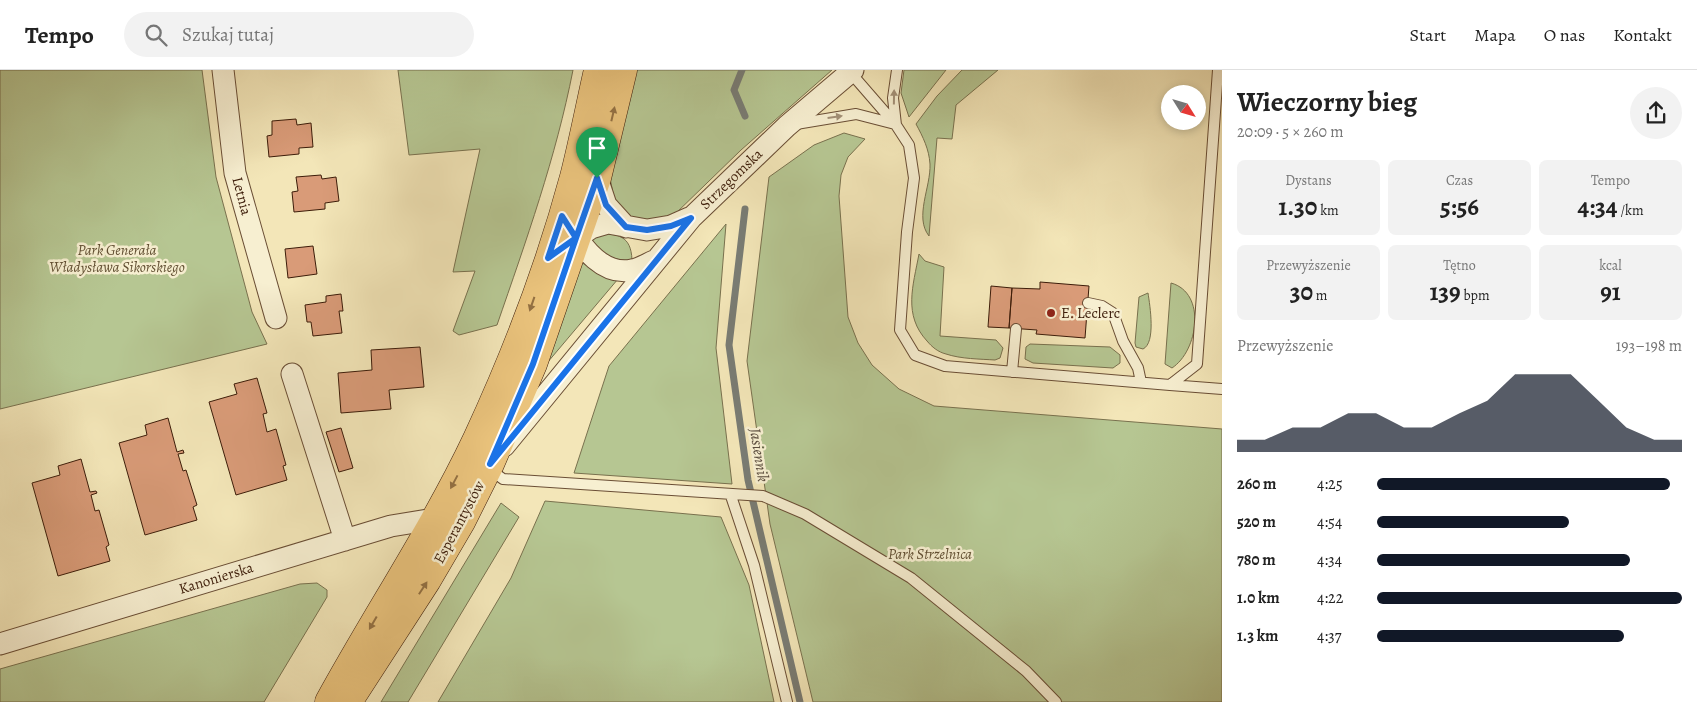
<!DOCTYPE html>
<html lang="pl">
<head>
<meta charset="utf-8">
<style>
  :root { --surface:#fff; --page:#f2f2f2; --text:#222; --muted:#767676; --line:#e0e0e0; --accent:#111827 }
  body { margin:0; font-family:Alegreya,serif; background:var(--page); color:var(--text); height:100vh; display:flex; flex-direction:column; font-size:19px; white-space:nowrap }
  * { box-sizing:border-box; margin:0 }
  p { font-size:16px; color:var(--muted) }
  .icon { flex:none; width:28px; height:28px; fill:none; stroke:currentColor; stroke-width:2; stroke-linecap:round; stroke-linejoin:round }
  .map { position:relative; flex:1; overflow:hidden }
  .panel { display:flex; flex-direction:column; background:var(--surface); width:475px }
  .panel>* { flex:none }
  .needle { width:32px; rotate:127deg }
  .tools { position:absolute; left:1161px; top:15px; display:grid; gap:10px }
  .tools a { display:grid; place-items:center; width:45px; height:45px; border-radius:50%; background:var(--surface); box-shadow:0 2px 8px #0003; font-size:25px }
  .pin { position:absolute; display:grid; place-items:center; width:42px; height:42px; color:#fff; margin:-51px -21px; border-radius:50% 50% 50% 0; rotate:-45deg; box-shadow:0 0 5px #0007 }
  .pin .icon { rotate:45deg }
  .round { display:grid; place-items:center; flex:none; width:52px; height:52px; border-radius:26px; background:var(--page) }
  .headline { display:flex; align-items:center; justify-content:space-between; height:85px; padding:0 15px }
  h1 { font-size:28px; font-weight:600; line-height:38px }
  .metrics { display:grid; grid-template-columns:repeat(3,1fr); gap:8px; height:85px; padding:5px 15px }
  .metrics div { display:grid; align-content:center; border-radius:8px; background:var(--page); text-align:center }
  .metrics b { font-size:25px; font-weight:600 }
  .metrics small { font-size:14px; font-weight:400 }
  .metrics p { font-size:14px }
  .chart { height:140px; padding:10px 15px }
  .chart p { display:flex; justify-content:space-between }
  .chart svg { width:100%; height:90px; margin-top:5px; fill:var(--accent); opacity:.7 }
  ul { padding:0 15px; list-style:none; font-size:16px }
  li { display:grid; grid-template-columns:80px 60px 1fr; align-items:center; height:38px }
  li i { height:12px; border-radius:6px; background:var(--accent) }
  header { display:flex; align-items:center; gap:30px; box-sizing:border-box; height:70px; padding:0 25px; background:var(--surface); border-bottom:1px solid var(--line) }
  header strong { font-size:24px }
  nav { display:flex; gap:28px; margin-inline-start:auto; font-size:18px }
  .search { width:350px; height:45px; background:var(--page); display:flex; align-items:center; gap:12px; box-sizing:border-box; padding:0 18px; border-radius:28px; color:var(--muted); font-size:19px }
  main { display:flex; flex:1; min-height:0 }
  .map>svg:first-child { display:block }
  .green { fill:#b6c692; stroke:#79714e }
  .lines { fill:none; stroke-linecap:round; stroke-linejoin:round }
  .stream { stroke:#797c74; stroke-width:7 }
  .building { fill:#d99b78; stroke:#3c1c09 }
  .lane-casing { stroke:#6a4e35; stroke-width:12 }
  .street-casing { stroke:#6a4e35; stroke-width:23 }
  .primary-casing { stroke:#3c1c09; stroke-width:29 }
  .lane { stroke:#f7efd1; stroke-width:10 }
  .street { stroke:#f7efd1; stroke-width:21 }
  .primary { stroke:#eac37c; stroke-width:28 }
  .oneway { fill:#a39077 }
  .oneway2 { fill:#937042 }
  .route-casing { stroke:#fff; stroke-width:10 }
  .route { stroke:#1a73e8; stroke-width:6 }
  .poi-dot { fill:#8f2418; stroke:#f7efd1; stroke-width:2 }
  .labels { text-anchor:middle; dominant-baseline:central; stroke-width:5; stroke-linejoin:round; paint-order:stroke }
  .street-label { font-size:15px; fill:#3c1c09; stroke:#f7efd1 }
  .park-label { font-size:15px; font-style:italic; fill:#614f32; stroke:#f7efd1 }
  .poi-label { font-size:15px; fill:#3c1c09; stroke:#f7efd1; text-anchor:start }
  .water-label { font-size:16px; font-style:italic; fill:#5a4c3e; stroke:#f7efd1 }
</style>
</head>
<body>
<header>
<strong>Tempo</strong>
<div class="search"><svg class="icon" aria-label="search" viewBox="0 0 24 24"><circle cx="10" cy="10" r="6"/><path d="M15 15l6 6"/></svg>Szukaj tutaj</div>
<nav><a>Start</a><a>Mapa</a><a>O nas</a><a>Kontakt</a></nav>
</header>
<main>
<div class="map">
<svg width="1222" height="632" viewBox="0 0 1222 632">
  <rect width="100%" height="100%" fill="#f3e6b8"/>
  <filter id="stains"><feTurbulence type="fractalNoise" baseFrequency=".004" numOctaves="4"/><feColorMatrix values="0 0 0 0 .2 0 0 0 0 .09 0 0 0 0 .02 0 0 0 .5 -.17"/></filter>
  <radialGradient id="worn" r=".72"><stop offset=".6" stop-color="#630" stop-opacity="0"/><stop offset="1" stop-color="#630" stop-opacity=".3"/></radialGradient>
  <path class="green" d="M0 0H202L216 107 252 242 267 274 0 339Z
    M398 0H573C556 87 526 171 497 255L459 265 453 261 475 201 453 202 480 79 409 85Z
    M633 0H832L741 80 673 146 641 151 626 144 614 128 610 108Z
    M904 0H946L909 47 901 23Z
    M962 0H998L956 35 952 69 937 68 929 166C914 147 931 117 930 94 929 79 923 67 916 54L937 26Z
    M844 63 865 69 848 87 841 105 839 126 848 247 858 273 872 295 899 319 934 336 1222 359V632H813L770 454 747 291 769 107 814 75Z
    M726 154 716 278 732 414 574 403 609 296Z
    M596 163C618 164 631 165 632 190 612 192 603 183 590 169Z
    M919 184 925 191 944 197 940 266 996 270 1003 278 1000 288 995 290C980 289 961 289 946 284 938 282 932 277 927 271 903 245 913 216 919 184Z
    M581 192 600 204 618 209 547 293Z
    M1171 213C1207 223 1198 281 1172 298L1165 294Z
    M1148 223C1150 236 1156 273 1143 279L1136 277 1135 273 1139 227Z
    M1030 274 1110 277 1120 285V293L1113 298 1033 293 1025 289 1026 277Z
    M545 431 721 447 749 515 774 632H438L511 508Z
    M501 433 519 447 408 632H381Z
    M317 513 327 520V527L264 632H0V599L300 514Z"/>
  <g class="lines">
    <path class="stream" d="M742 0 734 20 745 46
      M745 139 729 275 748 410 800 632"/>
  </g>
  <path class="building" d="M296 49 297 55 311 53 313 77 299 78V84L269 87 267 66 272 65V51Z
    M321 105 322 109 336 107 339 131 325 133V139L294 142 292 122 298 121 296 107Z
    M313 176 317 204 288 208 285 179Z
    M1040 212 1089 216 1085 268 1036 264 1037 260 1009 258 1012 218 1040 219Z
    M991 216 1012 218 1009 258 988 257Z
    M341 224 343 241H339L342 263 313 266 311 252H307L305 235 326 232V226Z
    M420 277 424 317 389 320 391 339 341 343 338 303 372 300 371 280Z
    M257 308 267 343 263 344 267 362 276 359 286 395 283 396 287 410 236 425 209 332 237 324 234 314Z
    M168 348 177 382 183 380 184 383 178 384 183 401 186 400 197 435 193 437 197 450 145 465 119 373 147 365 145 355Z
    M341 358 353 398 339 402 326 362Z
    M81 389 90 422 96 421 97 423 91 425 95 441 99 440 109 475 106 477 110 491 58 506 32 413 60 405 58 396Z"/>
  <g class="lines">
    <defs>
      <path id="lane" d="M850 2 896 55 909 75 914 108 907 162 900 260 915 285 945 296 1170 315 1197 294 1218 0
        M796 54 856 44 895 54
        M896 55 893 28 897 0
        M1088 233 1102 236 1113 243 1123 271 1138 298 1141 312
        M1012 302 1016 259
        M1170 315 1222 319
        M489 399 503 409 763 426 805 444 911 508 1026 601 1056 632
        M731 426 754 495 787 632"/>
      <path id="street" d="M223 0 235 103 276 248
        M597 108 606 135 626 157
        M570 158C583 178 603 206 632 200 639 199 647 194 654 191
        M569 173 591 158 608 153 647 160 671 156 689 148
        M292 304 345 470
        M504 376 691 148 787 56 853 0
        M0 574 391 456 434 449"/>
      <path id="primary" d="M329 632C377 544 434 460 477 369 516 285 550 196 574 107 583 72 590 35 598 0
        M348 632 427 510 461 452 490 394 533 294 597 108 623 0"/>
    </defs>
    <use href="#lane" class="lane-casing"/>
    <use href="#street" class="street-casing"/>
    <use href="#primary" class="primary-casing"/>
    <use href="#lane" class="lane"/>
    <use href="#street" class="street"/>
    <use href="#primary" class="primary"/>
  </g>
  <defs><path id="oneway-solid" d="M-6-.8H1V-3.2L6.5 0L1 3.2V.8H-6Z" transform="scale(1.25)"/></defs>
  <g class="oneway">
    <use href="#oneway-solid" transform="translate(894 27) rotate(-89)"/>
    <use href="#oneway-solid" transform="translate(835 47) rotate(-8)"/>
  </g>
  <g class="oneway2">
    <use href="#oneway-solid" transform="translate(613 44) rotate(-77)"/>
    <use href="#oneway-solid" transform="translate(532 234) rotate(109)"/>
    <use href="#oneway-solid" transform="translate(454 412) rotate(118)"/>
    <use href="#oneway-solid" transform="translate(423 518) rotate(-57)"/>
    <use href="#oneway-solid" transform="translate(373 553) rotate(120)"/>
  </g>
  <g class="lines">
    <defs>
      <path id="route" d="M597 108 576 168 548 188 562 146 576 168 533 294 490 394 691 148 671 156 647 160 626 157 606 135 597 108"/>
    </defs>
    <use href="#route" class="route-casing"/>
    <use href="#route" class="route"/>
  </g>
  <circle class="poi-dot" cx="1051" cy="243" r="5"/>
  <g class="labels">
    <g class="street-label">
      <text transform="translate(731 109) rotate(-44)">Strzegomska</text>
      <text transform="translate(242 126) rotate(75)">Letnia</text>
      <text transform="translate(459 452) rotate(-62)">Esperantystów</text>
      <text transform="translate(216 508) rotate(-17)">Kanonierska</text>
    </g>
    <g class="park-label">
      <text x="117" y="180">Park Generała<tspan x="117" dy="17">Władysława Sikorskiego</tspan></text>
      <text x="930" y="484">Park Strzelnica</text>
    </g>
    <g class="poi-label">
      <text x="1061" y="243">E. Leclerc</text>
    </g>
    <g class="water-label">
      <text transform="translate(759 385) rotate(81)">Jasiennik</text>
    </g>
  </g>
  <rect width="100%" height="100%" filter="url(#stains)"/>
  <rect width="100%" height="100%" fill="url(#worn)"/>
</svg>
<div class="tools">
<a><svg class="needle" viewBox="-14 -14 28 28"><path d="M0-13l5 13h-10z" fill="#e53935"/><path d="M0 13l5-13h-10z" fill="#767676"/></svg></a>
</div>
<div class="pin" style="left:597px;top:108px;background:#1e9e55"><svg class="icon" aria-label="arrive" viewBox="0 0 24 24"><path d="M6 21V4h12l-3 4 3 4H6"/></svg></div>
</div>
<section class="panel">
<div class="headline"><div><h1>Wieczorny bieg</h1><p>20:09 · 5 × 260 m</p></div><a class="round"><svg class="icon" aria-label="share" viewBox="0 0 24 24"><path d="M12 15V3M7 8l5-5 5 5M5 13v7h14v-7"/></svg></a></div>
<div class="metrics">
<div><p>Dystans</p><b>1.30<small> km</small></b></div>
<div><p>Czas</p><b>5:56</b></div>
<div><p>Tempo</p><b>4:34<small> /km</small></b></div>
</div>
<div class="metrics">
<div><p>Przewyższenie</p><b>30<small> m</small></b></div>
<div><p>Tętno</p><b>139<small> bpm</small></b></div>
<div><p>kcal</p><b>91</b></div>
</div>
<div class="chart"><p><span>Przewyższenie</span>193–198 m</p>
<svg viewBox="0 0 160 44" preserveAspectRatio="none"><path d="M0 44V38L10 38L20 32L30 32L40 25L50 25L60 32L70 32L80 25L90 19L100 6L110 6L120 6L130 19L140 32L150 38L160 38V44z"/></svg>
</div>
<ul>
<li><b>260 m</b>4:25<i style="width:96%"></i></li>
<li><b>520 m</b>4:54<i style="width:63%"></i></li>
<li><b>780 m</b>4:34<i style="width:83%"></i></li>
<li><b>1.0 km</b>4:22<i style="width:100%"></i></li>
<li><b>1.3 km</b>4:37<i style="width:81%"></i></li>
</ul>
</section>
</main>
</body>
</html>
